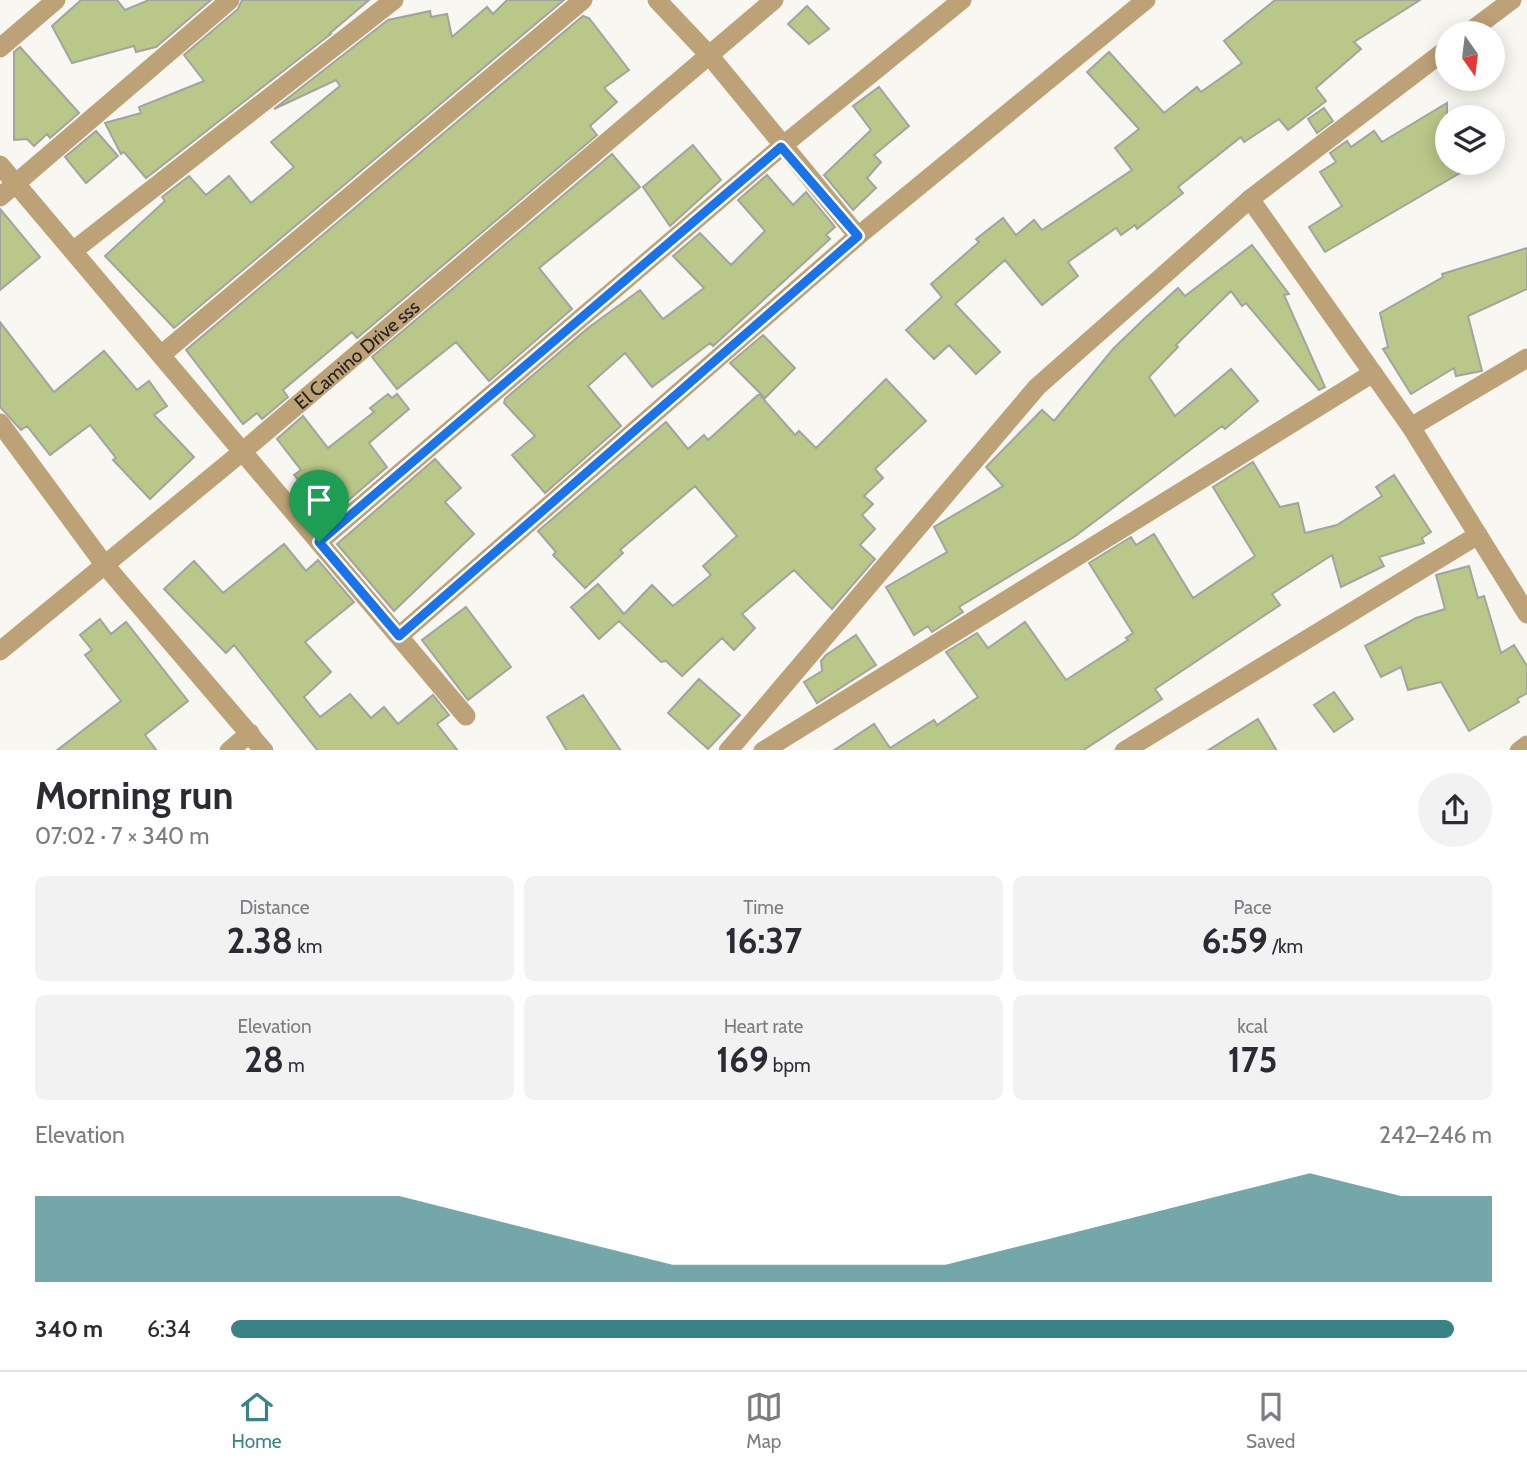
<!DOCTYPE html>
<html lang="en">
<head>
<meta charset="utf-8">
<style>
  :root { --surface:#fff; --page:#f2f2f3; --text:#2b2b33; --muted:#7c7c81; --line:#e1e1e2; --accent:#398286 }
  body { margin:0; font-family:Cabin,sans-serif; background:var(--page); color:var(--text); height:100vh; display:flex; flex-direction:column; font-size:26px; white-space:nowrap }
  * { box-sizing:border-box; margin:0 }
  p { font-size:23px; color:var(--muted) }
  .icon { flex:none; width:38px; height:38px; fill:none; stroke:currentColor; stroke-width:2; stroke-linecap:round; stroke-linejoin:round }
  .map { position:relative; height:750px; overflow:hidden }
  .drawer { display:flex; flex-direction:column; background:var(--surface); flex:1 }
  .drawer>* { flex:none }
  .needle { width:46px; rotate:166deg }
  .buttons { position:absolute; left:1435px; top:21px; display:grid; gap:14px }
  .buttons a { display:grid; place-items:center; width:70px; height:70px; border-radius:50%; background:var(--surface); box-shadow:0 4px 18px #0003; font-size:35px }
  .pin { position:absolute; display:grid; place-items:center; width:60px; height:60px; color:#fff; margin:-72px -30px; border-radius:50% 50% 50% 0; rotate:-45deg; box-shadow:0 0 7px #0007 }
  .pin .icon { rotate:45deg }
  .round { display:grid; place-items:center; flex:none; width:74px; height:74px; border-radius:37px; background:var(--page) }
  .overview { display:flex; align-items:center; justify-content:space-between; height:119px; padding:0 35px }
  h1 { font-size:38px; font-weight:800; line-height:52px }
  .figures { display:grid; grid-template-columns:repeat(3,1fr); gap:10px; height:119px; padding:7px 35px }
  .figures div { display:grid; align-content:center; border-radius:10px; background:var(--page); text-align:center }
  .figures b { font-size:35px; font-weight:800 }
  .figures small { font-size:19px; font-weight:400 }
  .figures p { font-size:19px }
  .chart { height:196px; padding:14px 35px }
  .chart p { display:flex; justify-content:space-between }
  .chart svg { width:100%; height:126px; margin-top:7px; fill:var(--accent); opacity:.7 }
  ul { padding:0 35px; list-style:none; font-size:23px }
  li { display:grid; grid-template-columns:112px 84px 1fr; align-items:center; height:52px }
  li i { height:18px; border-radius:9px; background:var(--accent) }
  .menu { display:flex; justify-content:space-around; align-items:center; height:98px; border-top:2px solid var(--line); background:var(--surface); font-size:19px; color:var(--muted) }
  .menu a { display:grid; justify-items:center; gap:4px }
  .menu .active { color:var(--accent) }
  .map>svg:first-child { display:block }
  .building { fill:#b9c788; stroke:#a3a49f; stroke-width:2 }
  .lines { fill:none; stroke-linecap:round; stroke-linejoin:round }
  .minor { stroke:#bda177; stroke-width:19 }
  .route-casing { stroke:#fff; stroke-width:14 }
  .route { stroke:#1a73e8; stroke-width:9 }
  .labels { text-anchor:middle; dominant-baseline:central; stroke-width:7; stroke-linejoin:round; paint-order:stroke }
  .street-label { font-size:19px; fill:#22211f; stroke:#f8f7f2 }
</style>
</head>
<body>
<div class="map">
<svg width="1527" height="751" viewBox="0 0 1527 751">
  <rect width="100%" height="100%" fill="#f8f7f2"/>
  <path class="building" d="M81 0H117L125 10 149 0H211L156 47 136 52 134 46 72 63 52 26Z
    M242 0H369L329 34 332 33 146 178 124 152 121 154 105 123 141 113 139 107 204 81 184 55 238 9Z
    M507 0H564L174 328 105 256 165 201 162 197 189 176 206 195 229 176 251 203 294 167 271 142 340 86 336 80 274 109 388 20 430 11 431 17 447 14 452 37 487 7 493 14Z
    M1275 0H1420L1354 42 1361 49 1316 88 1326 101 1288 130 1279 119 1244 142 1241 137 1178 187 1183 193 1137 229 1135 225 1121 235 1116 228 1068 262 1078 276 1042 305 1005 260 955 304 1000 352 976 374 949 345 934 359 906 330 942 297 931 284 979 242 976 239 1003 218 1016 235 1034 220 1042 230 1132 170 1115 148 1139 129 1087 72 1109 52 1164 113 1197 87 1201 92 1242 63 1224 41Z
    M807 6 829 29 809 44 788 24Z
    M583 16 589 18 629 70 604 88 617 102 590 126 597 135 357 338 352 332 283 390 288 397 262 419 257 413 243 424 186 350Z
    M20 47 79 113 50 138 47 134 34 146 27 139 14 140V52Z
    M879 87 909 126 874 155 881 162 867 178 876 188 853 210 824 175 871 130 853 106Z
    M1447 103V163H1477L1325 252 1309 227 1342 206 1320 172 1336 162 1330 153 1347 141 1351 147 1374 131 1382 142Z
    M1324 108 1333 121 1317 133 1308 119Z
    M96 131 118 156 86 183 65 157Z
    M693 145 721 180 670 226 643 187Z
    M612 154 640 187 539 268 572 309 489 381 456 342 397 389 372 357Z
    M767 175 793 205 806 192 835 227 826 235 830 239 713 346 710 343 652 387 625 353 588 386 621 426 545 493 512 455 535 436 504 403 505 399 588 328 640 290 663 319 704 288 673 256 700 233 731 265 765 231 738 200Z
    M0 209 40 257 0 290Z
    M1252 245 1289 294 1284 295 1325 387 1319 390 1246 303 1242 306 1231 291 1176 345 1178 347 1149 377 1175 416 1231 369 1258 401 1225 429 1222 426 1074 537 959 607 963 612 932 632 928 626 914 635 886 587 947 552 934 527 1003 486 986 467 1042 410 1054 421 1113 349 1144 319 1178 288 1185 296Z
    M1527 248V289L1468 316 1482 371 1456 376 1454 368 1411 394 1383 349 1388 347 1380 313 1443 277 1442 274Z
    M0 322 54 392 104 351 137 390 149 381 167 406 154 415 194 457 150 499 113 460 116 458 90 425 50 455 27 426 21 430 0 407Z
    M763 335 795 368 765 398 730 363Z
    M886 379 926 421 875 469 883 478 864 496 873 504 862 515 875 529 860 545 875 559 832 609 794 570 742 614 755 628 734 650 722 638 682 676 666 661 661 662 619 621 599 639 571 607 598 584 624 614 652 585 673 606 711 575 703 566 737 536 695 486 620 550 623 553 585 588 553 555 556 552 538 531 666 422 688 449 704 435 708 440 759 394 795 435 799 431 816 448Z
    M388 394 392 398 397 394 409 409 369 443 387 467 329 517 294 475 301 470 277 439 303 416 328 448 374 412 370 408Z
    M435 459 461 488 445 502 474 534 394 611 337 544Z
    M1253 462 1280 507 1298 503 1305 533 1337 525 1382 496 1376 487 1394 475 1431 532 1422 538 1424 543 1379 557 1384 566 1341 587 1332 555 1272 594 1280 605 1155 689 1162 699 1082 751H833L874 724 890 748 934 720 937 725 978 697 946 652 977 633 988 648 1025 622 1066 680 1128 640 1126 638 1133 633 1089 563 1131 537 1136 545 1154 534 1193 598 1255 556 1213 487Z
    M284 544 306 571 318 560 354 602 305 642 331 672 304 697 320 717 350 694 371 718 384 707 398 724 433 695 449 715 437 724 458 751H318L234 645 226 653 164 589 194 561 223 593Z
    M1469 566 1478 598 1484 596 1501 653 1514 645 1527 666V693L1517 699 1519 702 1469 731 1441 682 1408 690 1401 667 1381 677 1365 646 1416 618 1445 609 1436 575Z
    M466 607 511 667 468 700 422 640Z
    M100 619 111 634 126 622 188 701 145 735 157 751H56L121 701 85 655 92 650 80 635Z
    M856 635 876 665 817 703 804 682 822 671 821 661 826 655Z
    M699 679 740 715 708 749 668 713Z
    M1334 692 1353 719 1334 732 1314 705Z
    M583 695 621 751H567L547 717Z
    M1258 719 1277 751H1207Z"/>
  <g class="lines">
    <g class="minor">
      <path d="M657 0 709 55 858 236"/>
      <path d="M1468 33 1512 0"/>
      <path d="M0 48 56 0"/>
      <path d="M0 165 466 716"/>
      <path d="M0 197 230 0"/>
      <path d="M1250 199 1411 427 1527 614"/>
      <path d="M73 251 394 0"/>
      <path d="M161 355 583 0"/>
      <path d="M0 423 104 564 264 751"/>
      <path d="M1411 427 1527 358"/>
      <path d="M319 542 781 147 962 0"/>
      <path d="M399 636 858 236 1146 0"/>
      <path id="s1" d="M0 651 242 452 774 0"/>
      <path d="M229 751 250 733"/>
      <path d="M728 751 1037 387 1250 199 1447 49"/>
      <path d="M763 751 1373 373"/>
      <path d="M1124 751 1478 535"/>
      <path d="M1519 751 1527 745"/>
    </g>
  </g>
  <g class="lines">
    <defs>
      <path id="route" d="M781 147 858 236 399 636 319 542Z"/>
    </defs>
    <use href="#route" class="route-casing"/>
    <use href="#route" class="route"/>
  </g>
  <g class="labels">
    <g class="street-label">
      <text stroke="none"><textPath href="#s1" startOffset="464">El Camino Drive sss</textPath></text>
    </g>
  </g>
</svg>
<div class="buttons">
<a><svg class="needle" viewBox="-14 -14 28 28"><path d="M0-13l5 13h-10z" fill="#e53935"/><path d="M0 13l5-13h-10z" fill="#7c7c81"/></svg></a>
<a><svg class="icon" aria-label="layers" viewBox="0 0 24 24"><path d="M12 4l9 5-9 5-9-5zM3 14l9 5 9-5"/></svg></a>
</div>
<div class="pin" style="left:319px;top:542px;background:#1e9e55"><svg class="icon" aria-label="arrive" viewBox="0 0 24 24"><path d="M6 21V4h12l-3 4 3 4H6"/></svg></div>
</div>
<section class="drawer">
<div class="overview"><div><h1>Morning run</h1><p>07:02 · 7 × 340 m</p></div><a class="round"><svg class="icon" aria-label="share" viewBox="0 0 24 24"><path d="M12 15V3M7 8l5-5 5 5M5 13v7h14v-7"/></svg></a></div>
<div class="figures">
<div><p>Distance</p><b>2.38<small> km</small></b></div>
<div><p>Time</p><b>16:37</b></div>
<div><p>Pace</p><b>6:59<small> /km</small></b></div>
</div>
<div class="figures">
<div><p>Elevation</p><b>28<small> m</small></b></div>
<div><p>Heart rate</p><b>169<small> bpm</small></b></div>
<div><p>kcal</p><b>175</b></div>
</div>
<div class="chart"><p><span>Elevation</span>242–246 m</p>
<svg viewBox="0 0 160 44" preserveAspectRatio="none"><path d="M0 44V14L10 14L20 14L30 14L40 14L50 22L60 30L70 38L80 38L90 38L100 38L110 30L120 22L130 14L140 6L150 14L160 14V44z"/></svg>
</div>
<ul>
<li><b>340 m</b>6:34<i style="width:97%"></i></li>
</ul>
</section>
<nav class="menu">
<a class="active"><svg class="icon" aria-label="home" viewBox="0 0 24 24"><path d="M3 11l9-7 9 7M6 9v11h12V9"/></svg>Home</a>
<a><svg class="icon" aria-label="map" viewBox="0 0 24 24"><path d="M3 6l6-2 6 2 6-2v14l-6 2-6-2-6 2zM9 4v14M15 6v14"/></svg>Map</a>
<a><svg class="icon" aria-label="saved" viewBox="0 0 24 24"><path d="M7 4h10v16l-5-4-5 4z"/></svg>Saved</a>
</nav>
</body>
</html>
